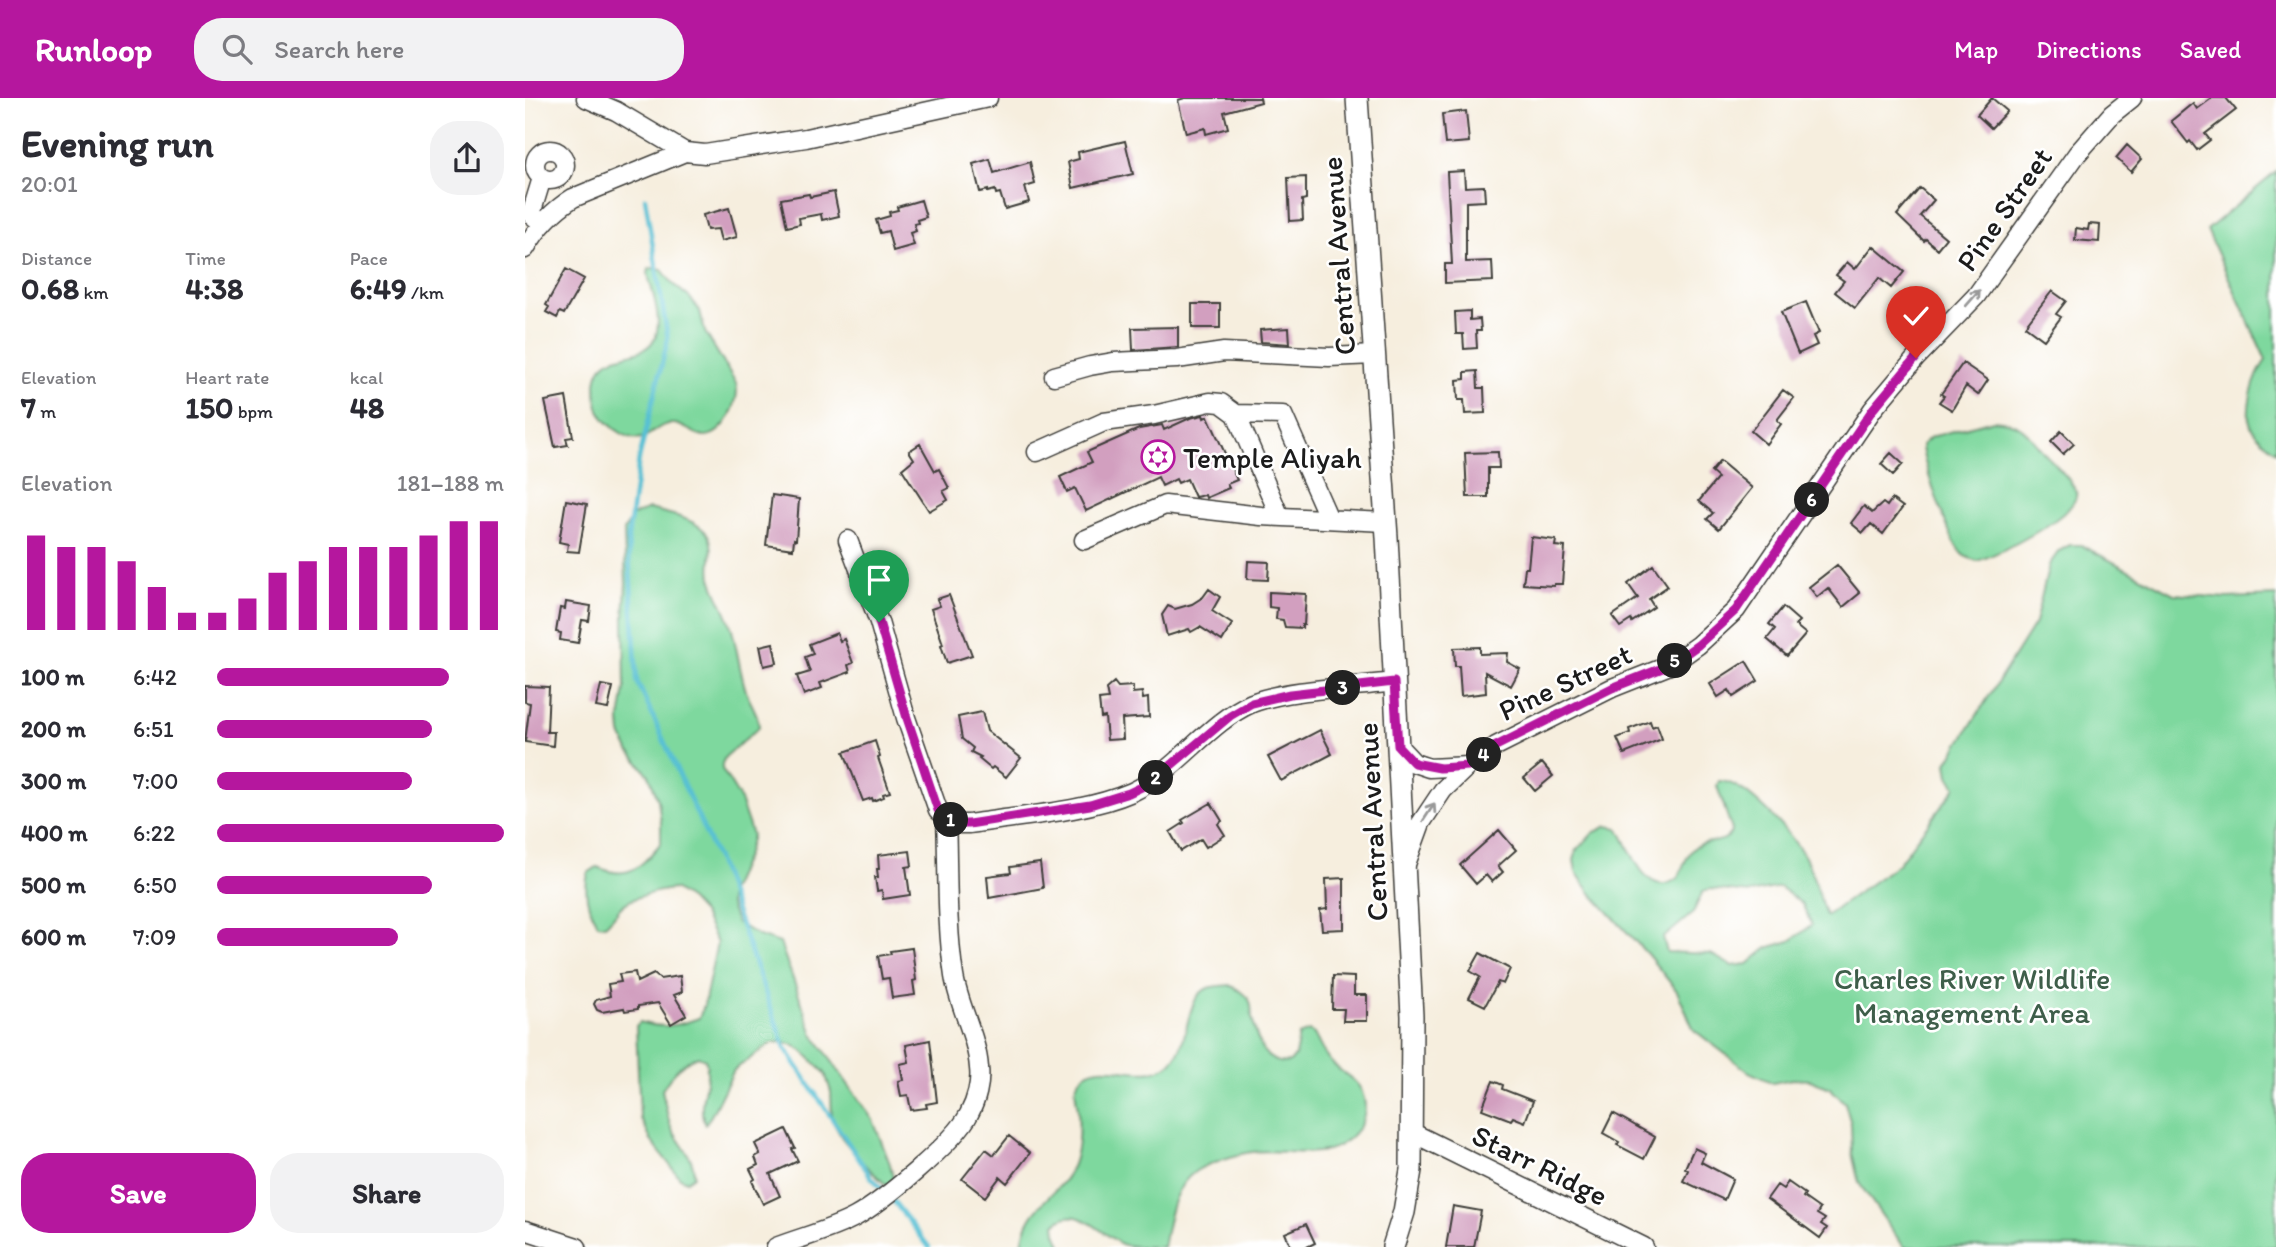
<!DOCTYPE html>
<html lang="en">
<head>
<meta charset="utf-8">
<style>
  :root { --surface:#fff; --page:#f2f2f3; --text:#2b2b33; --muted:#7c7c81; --accent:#b5179e }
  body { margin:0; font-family:Itim,sans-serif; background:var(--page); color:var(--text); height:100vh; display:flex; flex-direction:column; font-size:26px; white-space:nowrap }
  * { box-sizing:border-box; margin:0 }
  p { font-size:23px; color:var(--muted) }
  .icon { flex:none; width:38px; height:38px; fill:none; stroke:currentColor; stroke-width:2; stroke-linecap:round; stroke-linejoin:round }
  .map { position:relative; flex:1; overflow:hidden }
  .drawer { display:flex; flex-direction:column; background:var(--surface); width:525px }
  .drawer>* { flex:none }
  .pin { position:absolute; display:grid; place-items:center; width:60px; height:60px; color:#fff; margin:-72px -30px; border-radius:50% 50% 50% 0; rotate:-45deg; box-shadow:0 0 7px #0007 }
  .pin .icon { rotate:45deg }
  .km { position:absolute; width:35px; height:35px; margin:-18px; border-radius:50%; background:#222; color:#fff; font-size:19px; line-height:35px; text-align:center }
  .round { display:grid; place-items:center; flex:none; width:74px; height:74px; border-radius:28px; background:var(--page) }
  .overview { display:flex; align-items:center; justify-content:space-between; height:119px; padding:0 21px }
  h1 { font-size:38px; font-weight:800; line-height:52px }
  .stats { display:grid; grid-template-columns:repeat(3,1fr); gap:10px; height:119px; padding:7px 21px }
  .stats div { display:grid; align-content:center }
  .stats b { font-size:30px; font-weight:800 }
  .stats small { font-size:19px; font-weight:400 }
  .stats p { font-size:19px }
  .chart { height:196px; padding:14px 21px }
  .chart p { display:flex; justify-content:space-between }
  .chart svg { width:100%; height:126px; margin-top:7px; stroke:var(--accent); stroke-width:6 }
  .cta { display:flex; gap:14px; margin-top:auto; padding:14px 21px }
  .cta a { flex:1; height:80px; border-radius:28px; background:var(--accent); color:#fff; font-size:28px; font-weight:800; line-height:80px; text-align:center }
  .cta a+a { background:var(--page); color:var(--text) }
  ul { padding:0 21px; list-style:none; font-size:23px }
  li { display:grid; grid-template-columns:112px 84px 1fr; align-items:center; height:52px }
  li i { height:18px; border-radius:9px; background:var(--accent) }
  header { display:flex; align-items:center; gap:42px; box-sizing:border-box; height:98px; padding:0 35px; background:var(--accent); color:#fff }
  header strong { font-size:33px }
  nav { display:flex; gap:38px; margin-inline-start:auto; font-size:24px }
  .search { width:490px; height:63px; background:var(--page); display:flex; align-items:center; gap:18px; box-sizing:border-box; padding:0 24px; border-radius:28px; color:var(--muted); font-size:26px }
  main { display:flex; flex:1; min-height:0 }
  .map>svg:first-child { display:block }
  .green { fill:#7ed89e; stroke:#4d7a5d; stroke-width:2; fill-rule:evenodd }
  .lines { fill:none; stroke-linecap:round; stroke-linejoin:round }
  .stream { stroke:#57c0d4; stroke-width:4.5 }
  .building { fill:#d29fbf }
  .minor-casing { stroke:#3d3c39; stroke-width:21 }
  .major-casing { stroke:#3d3c39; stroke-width:24 }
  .minor { stroke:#fff; stroke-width:18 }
  .major { stroke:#fff; stroke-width:21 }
  .oneway { stroke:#999 }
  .route-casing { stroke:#fff; stroke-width:14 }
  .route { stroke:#b5179e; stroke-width:9 }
  .labels { text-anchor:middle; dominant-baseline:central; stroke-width:5; stroke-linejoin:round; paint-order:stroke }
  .street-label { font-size:30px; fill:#1c1c1c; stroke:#fff }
  .poi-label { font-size:30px; fill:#1c1c1c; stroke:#fff; text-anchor:start }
  .park-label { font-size:30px; fill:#3e5e4a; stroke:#fff }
</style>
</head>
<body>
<header>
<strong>Runloop</strong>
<div class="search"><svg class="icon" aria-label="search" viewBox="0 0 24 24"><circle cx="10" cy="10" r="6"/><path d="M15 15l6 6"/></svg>Search here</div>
<nav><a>Map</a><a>Directions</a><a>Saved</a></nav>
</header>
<main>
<section class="drawer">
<div class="overview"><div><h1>Evening run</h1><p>20:01</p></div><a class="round"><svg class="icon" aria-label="share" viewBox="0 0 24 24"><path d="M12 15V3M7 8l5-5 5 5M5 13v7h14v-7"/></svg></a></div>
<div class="stats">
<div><p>Distance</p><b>0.68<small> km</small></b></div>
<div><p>Time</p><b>4:38</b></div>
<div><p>Pace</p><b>6:49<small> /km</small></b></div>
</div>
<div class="stats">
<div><p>Elevation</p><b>7<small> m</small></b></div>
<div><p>Heart rate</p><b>150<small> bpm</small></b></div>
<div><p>kcal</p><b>48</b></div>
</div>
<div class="chart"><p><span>Elevation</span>181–188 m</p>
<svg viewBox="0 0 160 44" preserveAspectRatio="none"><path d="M5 44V11M15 44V15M25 44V15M35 44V20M45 44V29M55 44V38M65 44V38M75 44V33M85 44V24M95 44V20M105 44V15M115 44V15M125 44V15M135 44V11M145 44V6M155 44V6"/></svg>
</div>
<ul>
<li><b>100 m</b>6:42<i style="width:81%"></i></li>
<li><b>200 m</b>6:51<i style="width:75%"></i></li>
<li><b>300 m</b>7:00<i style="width:68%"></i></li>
<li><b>400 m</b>6:22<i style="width:100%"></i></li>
<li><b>500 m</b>6:50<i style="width:75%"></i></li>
<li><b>600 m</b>7:09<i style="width:63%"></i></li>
</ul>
<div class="cta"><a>Save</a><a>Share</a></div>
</section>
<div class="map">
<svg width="1751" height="1149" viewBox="0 0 1751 1149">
  <rect width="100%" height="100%" fill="#fff"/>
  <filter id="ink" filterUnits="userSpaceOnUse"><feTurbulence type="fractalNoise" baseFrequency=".0143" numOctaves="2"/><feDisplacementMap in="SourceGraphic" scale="14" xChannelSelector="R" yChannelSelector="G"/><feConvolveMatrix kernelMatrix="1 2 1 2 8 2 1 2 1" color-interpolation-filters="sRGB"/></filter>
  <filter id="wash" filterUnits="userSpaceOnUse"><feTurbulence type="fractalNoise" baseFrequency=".00686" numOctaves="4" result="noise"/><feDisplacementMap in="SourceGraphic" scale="28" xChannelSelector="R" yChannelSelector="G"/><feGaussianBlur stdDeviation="1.57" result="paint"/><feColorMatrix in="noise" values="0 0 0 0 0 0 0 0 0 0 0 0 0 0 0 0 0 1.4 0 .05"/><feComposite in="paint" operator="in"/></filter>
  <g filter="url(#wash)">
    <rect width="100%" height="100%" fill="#f6eede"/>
    <path class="green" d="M1751 74V353C1744 348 1732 338 1727 330 1718 312 1730 277 1741 262L1682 132Z
      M127 170 137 172 148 186 165 200 175 213 180 234 211 285C216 302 200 339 179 338 168 337 160 327 149 326 127 324 124 352 96 335 86 329 79 323 74 312 71 305 71 294 71 286 74 246 116 267 130 240 138 221 127 195 123 176L124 171Z
      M1468 322C1499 324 1501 334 1520 356 1528 364 1548 383 1551 394 1557 416 1471 457 1452 463 1448 461 1441 460 1437 456 1426 446 1397 363 1397 347L1406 339Z
      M124 411C143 416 171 420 183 437 191 450 183 465 186 479 190 495 200 509 205 525 212 547 214 571 221 593 225 606 234 615 234 629L200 659 197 666V671L214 699 227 737 222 756 204 796V805L211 824 234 838 255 845 288 936 348 1022 365 1066 370 1087 363 1089 337 1064 317 1040 307 1022 306 994 300 975 279 954 266 946 248 944 209 972 186 1018 180 1026C170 1004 188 982 180 961L173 958C155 965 147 976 137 992 140 1004 142 1020 147 1031 155 1047 170 1059 169 1078L162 1083 155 1080 127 1044 115 1019 111 928 115 924C137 931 152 928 174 920L179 907 192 845 177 815 165 802 149 791C136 792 104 799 95 810 90 816 87 821 80 827L73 826C62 811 59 793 63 775L72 769C105 783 115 769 136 745V724L133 702 124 677 104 653 96 636 95 622 100 590 99 521 101 485 99 433 107 418Z
      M1545 447H1556L1649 496 1702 500 1751 498V1149H1379L1334 1085 1327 1055 1326 1026 1320 1005 1305 990 1285 982 1267 981 1248 985 1224 974 1169 932 1152 893 1123 857 1066 795 1051 774 1049 762 1052 752 1068 735 1082 728 1093 730C1104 746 1116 789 1140 786 1145 785 1151 782 1154 778 1159 769 1161 756 1170 749 1182 740 1200 749 1207 732L1192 688 1194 683C1220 682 1270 740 1281 761 1290 779 1294 800 1301 818L1373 766 1431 689 1424 678 1422 665 1510 525 1524 467 1534 453ZM1255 789 1277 806 1287 827 1265 843 1242 850 1223 866 1207 868 1186 856 1142 854 1138 840 1168 815 1178 793 1185 791 1225 795Z
      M704 887C712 891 722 895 725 904 727 908 726 915 727 920 732 942 738 968 765 964L770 958 774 937 784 933 789 936C794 946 800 959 809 967 819 977 834 982 838 997 842 1009 840 1022 832 1032 804 1068 765 1049 727 1054 713 1056 683 1065 671 1073 646 1090 644 1122 638 1149 626 1149 610 1149 599 1147 579 1140 553 1103 530 1126L531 1135 537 1149H497C500 1103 541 1097 550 1060 554 1045 554 1026 553 1012 552 1001 547 990 555 981 573 957 617 985 642 968 667 951 657 901 683 890 689 888 698 888 704 887Z"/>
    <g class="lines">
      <path class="stream" d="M120 100 143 241 114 361 103 440 112 583 193 763 260 950 346 1079 360 1094
        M366 1100 404 1149"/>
    </g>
    <g id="blocks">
      <path class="building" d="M660 0H735L736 4 699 14 703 30 681 36 680 30 661 35 653 2Z
        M1467 0 1482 13 1466 30 1452 17Z
        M1687 0H1701L1711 12 1680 36 1685 42 1672 52 1665 43 1663 45 1646 23 1668 5 1672 11Z
        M941 13 944 44 920 46 917 16Z
        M600 43 608 76 548 90 543 64 554 61 553 54Z
        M1602 47 1617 61 1606 74 1591 60Z
        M465 61 469 75 505 64 510 86 500 89 504 104 480 111 475 95 471 96 470 92 463 94V92L455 94 448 66Z
        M939 73 940 89 959 88 960 103 941 104V164L967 163 968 183 920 185V166H927L922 74Z
        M781 79V101L777 102 778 122 765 123 763 80Z
        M1395 90 1409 102 1395 118 1421 140 1412 151 1401 141 1399 143 1372 117Z
        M309 94 314 118 297 122 296 116 274 120 275 126 262 129 256 101 284 96 285 99Z
        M396 102 401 119 392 122 393 125 389 126 391 133 385 135 389 147 368 153 363 133 355 135 351 122 365 118 364 114 373 112 372 109Z
        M204 110 212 139 196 143 193 131 182 132 178 117Z
        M1564 126 1575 127 1574 144 1550 142 1551 130 1563 132Z
        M1348 148 1379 174 1366 190 1354 180 1330 210 1310 194 1319 183 1311 177 1322 164 1330 171Z
        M41 171 59 181 39 216 35 214 32 220 21 214 24 209 21 207Z
        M1527 193 1541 203 1531 216 1536 219 1519 242 1500 228Z
        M1281 204 1294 235 1288 238 1292 247 1273 256 1256 214Z
        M667 206H695V230H667Z
        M945 213V222L955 221 956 233H951L952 250 939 251 938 236H931L930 214Z
        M653 229V249L608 252 607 230Z
        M764 230 765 246 736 244 735 232Z
        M1438 265 1463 282 1453 297 1441 288 1427 312 1414 304 1419 298 1416 296Z
        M952 273 953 290H959L960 315 940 316 939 302H933L932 282 940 281V274Z
        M1258 292 1269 300 1252 322 1256 326 1241 346 1226 333Z
        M41 299 48 339 41 340 43 347 30 349 20 303Z
        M678 317 679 320 683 318 712 382 702 386 704 390 681 400 680 397 670 399 662 381 653 385 651 381 637 388 633 379 561 413 550 390 542 394 535 379 567 364 562 354 614 331 637 327 639 332 665 320Z
        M1536 333 1549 346 1538 356 1526 344Z
        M395 346 410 373 414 371 424 390 418 393 423 402 404 413 377 371 389 361 384 353Z
        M973 354 974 370H963V399H942L940 355Z
        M1366 355 1378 366 1368 377 1356 366Z
        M1195 363 1227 390 1194 431 1182 421 1188 415 1174 403 1193 380 1186 374Z
        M247 397 274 401 271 442 269 441 268 451 241 447Z
        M1367 401 1378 409 1358 436 1346 426 1338 435 1326 425 1339 408 1347 415 1358 405 1362 408Z
        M41 402 62 406 54 454 42 453 43 446 34 444Z
        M1006 439 1031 442 1030 448 1040 449 1037 486H1029V488L998 486 1000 470H1003Z
        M723 463 744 464 743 482 722 481Z
        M1128 467 1143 488 1124 501 1129 509 1107 524 1106 522 1095 529 1087 518 1113 500 1103 486Z
        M1312 467 1335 495 1318 509 1303 490 1292 499 1284 489Z
        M684 491 695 499 687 513 707 526 697 543 675 529 666 534 664 531 642 538 637 517 643 508 650 511 667 506 678 499Z
        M744 494 781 496 779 527H777V530L760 529 758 522 751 521 752 510 744 509Z
        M424 497 447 557 422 565 416 547 418 546 406 511 415 508 412 501Z
        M41 504 66 508 64 523 57 522 53 545 35 542 36 535 31 534 35 510 40 511Z
        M1258 509 1274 523 1270 527 1281 536 1262 558 1242 541 1250 531 1244 526Z
        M312 535 315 543 319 541 328 565 323 567 325 574 295 585 297 590 279 597 272 578 285 574 280 559 288 556 284 546Z
        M248 545 252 565 239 568 235 548Z
        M955 549V556L983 555 982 564 995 571 986 588 960 574 961 595 936 598 934 568H930L929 550Z
        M1221 563 1233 583 1208 599 1204 592 1193 599 1185 586Z
        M589 584 593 589 608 588V595L617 594 618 601 623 600 624 619 597 621 598 641 582 642 580 619 576 620 574 602 583 601 581 591Z
        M76 587 88 589 83 611 71 609Z
        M0 588 24 589 22 634H29L28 648 0 644 5 605 0 604Z
        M457 614 462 633 496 660 481 679 468 669 466 671 454 661 456 659 446 654 448 650 437 641 433 619Z
        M1125 623 1127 629 1132 627 1137 641 1099 656 1092 640 1105 635 1104 631Z
        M795 632 807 656 756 683 743 659Z
        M350 643 355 659 353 660 365 694 358 696 359 699 348 703 347 700 338 703 319 654Z
        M1017 665 1028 678 1010 693 999 680Z
        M686 705 697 723 693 726 700 737 681 749 676 741 656 753 645 734 659 725 657 722Z
        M974 732 991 752 973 768 978 774 967 784 961 777 951 786 935 767Z
        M385 753 387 768 381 769 385 797 358 801 357 792 352 793 350 779H353L352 771H354L353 757Z
        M515 765 518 790 464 800 462 778 486 775 485 769Z
        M819 780V831L797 832 795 812 802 811 801 781Z
        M387 850 391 882 388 883 390 897 367 900 364 880 357 881 353 858 366 856 365 853Z
        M955 855 985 871 978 886 973 884 960 908 944 900 955 879 945 873Z
        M110 874 112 884 129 876 135 881 155 878 157 894 149 897 161 917 146 926 133 905 113 908V911L100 913 99 910 77 914 72 912 69 906 71 902 85 898 83 886 96 884 94 876Z
        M808 878 829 879V897H842V923H818L819 911H807Z
        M405 942 412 1004 401 1006 402 1010 386 1012 383 997 376 998 373 983 378 982 375 966 384 964 381 947Z
        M968 983 978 987 977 991 1008 1003 1000 1024 988 1019 986 1022 957 1011Z
        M1088 1015 1130 1039 1119 1061 1092 1047 1094 1044 1078 1035Z
        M261 1031 270 1050 267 1051 273 1063 245 1076 255 1098 238 1106 227 1083 230 1081 225 1071 233 1067 230 1059 235 1056 230 1046Z
        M484 1038 505 1055 482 1085 475 1079 460 1099 437 1081 461 1051 469 1057Z
        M1169 1050 1180 1055 1176 1064 1208 1081 1199 1102 1158 1083 1163 1072 1160 1070Z
        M1263 1084 1280 1096 1278 1099 1295 1111 1292 1116 1300 1121 1296 1126 1302 1130 1295 1140 1242 1101 1252 1087 1258 1091Z
        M928 1108 956 1113 949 1149H921Z
        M781 1126 790 1145 782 1149H766L760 1135Z"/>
    </g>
  </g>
  <g filter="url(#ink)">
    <use href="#blocks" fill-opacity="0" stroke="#3d3c39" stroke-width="2"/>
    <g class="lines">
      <defs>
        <path id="minor" d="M61 0 91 13 160 54 180 56 281 40 463 0
          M10 67a15 15 0 1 1 30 0a15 15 0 1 1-30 0Z
          M17 80 6 116 18 126
          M0 151C12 130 27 113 48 100L160 54
          M529 278 565 268 588 264 652 261 699 254 804 259 850 257
          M512 354 579 324 629 317 685 304 696 305 711 316
          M755 419 711 316 758 317 804 421
          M559 442 640 407 736 418 860 424
          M873 648 889 665 904 670 943 668
          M421 719 431 726H444C494 718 561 714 607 694 651 674 683 624 727 605 762 591 830 589 869 584
          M880 769 896 725 918 692 943 668 971 648 1087 590 1145 567 1173 547 1211 512 1348 311 1391 260 1451 198 1552 56 1587 16 1607 0
          M886 1034 1119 1149
          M0 1132 52 1149
          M251 1149C277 1139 306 1132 330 1119 357 1104 431 1043 444 1016 451 1003 456 985 454 970 452 939 434 909 429 878 421 826 423 771 421 719L413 712 381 620 354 524 323 442"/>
        <path id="major" d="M832 0 862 439 887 918 886 1072 879 1114 868 1149"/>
      </defs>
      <use href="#minor" class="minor-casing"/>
      <use href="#major" class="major-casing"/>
      <use href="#minor" class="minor"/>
      <use href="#major" class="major"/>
    </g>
    <defs><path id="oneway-shaft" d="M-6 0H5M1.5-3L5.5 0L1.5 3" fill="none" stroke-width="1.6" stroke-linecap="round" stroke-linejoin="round" transform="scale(1.75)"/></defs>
    <g class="oneway">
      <use href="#oneway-shaft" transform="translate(1448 200) rotate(-49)"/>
      <use href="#oneway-shaft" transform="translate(904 714) rotate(-57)"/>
    </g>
  </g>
  <g class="lines" filter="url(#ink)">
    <defs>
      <path id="route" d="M354 524 382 620 413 712 431 726H444L565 707 604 695 625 685 705 618 727 605 765 596 869 584 873 648 889 665 915 670 943 668 971 648 1087 590 1145 567 1173 547 1211 512 1348 311 1391 260"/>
    </defs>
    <use href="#route" class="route-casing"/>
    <use href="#route" class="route"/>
  </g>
  <defs>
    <symbol id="synagogue-ring" viewBox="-11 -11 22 22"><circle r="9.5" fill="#fff" stroke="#b5179e" stroke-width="1.5"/><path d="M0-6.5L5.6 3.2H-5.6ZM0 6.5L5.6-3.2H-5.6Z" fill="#b5179e"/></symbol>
  </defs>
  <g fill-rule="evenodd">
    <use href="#synagogue-ring" x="614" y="340" width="38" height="38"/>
  </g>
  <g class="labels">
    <g class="street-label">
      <text transform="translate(1479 111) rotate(-55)">Pine Street</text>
      <text transform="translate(813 158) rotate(-94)">Central Avenue</text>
      <text transform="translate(1040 584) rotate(-25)">Pine Street</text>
      <text transform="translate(847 724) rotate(-93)">Central Avenue</text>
      <text transform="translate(1015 1067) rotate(26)">Starr Ridge</text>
    </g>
    <g class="poi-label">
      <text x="658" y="359">Temple Aliyah</text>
    </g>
    <g class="park-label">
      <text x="1447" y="880">Charles River Wildlife<tspan x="1447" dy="34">Management Area</tspan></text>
    </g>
  </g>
</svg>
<div class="pin" style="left:354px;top:524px;background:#1e9e55"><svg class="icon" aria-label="arrive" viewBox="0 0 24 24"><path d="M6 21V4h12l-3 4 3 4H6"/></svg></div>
<div class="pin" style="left:1391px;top:260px;background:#d93025"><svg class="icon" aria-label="check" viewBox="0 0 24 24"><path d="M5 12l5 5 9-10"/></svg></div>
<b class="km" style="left:426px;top:722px">1</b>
<b class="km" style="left:631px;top:680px">2</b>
<b class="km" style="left:818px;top:590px">3</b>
<b class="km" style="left:959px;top:657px">4</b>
<b class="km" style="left:1150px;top:563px">5</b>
<b class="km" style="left:1287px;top:402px">6</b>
</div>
</main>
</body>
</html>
